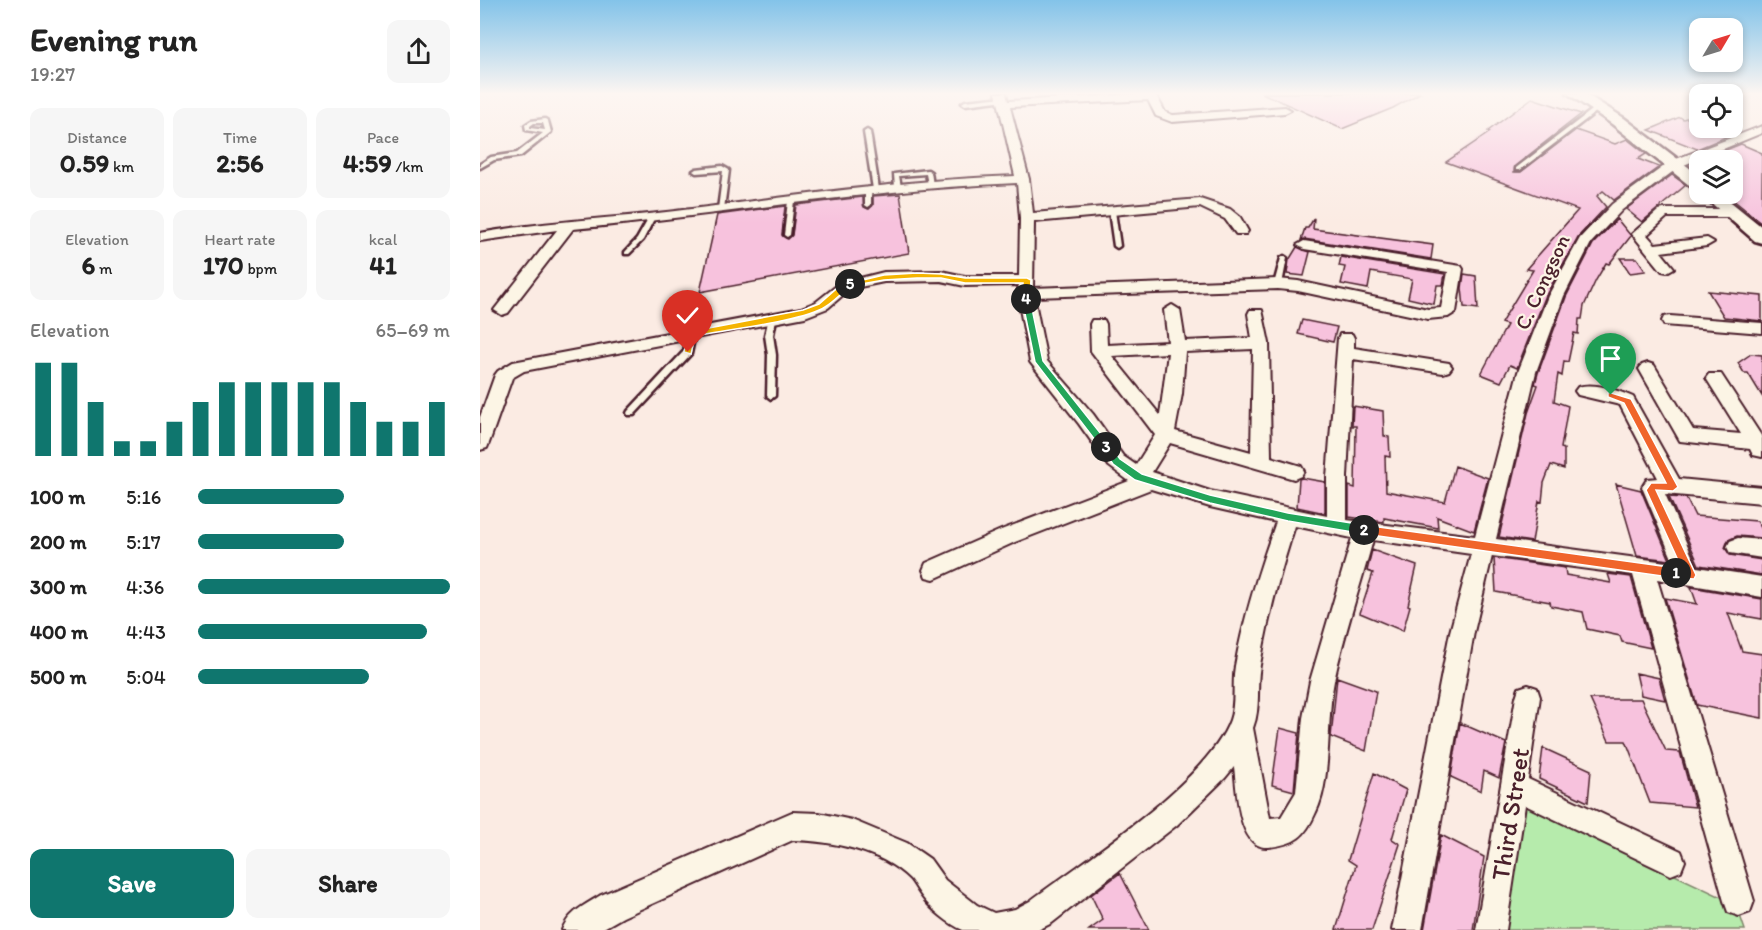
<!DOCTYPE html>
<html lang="en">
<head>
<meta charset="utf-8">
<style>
  :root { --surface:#fff; --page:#f6f6f6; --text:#222; --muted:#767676; --accent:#0f766e }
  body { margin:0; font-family:Itim,sans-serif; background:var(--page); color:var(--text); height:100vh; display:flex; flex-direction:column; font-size:22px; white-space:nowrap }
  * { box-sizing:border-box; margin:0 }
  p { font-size:20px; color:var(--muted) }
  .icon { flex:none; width:33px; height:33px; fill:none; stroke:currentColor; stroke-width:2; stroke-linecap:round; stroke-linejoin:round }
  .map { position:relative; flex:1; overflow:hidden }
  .panel { display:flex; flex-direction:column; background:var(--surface); width:480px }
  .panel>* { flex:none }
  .needle { width:39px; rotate:52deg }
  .controls { position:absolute; left:1209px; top:18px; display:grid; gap:12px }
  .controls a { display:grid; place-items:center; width:54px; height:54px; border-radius:12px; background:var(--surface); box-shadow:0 3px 9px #0003; font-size:30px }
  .pin { position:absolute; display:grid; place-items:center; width:51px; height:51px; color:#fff; margin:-62px -26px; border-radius:50% 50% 50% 0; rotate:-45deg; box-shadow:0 0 6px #0007 }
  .pin .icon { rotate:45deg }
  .km { position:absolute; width:30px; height:30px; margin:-15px; border-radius:50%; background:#222; color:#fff; font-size:16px; line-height:30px; text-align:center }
  .round { display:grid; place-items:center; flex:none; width:63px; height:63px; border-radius:12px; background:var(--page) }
  .head { display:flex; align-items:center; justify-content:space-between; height:102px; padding:0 30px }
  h1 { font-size:33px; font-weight:700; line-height:45px }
  .figures { display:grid; grid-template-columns:repeat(3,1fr); gap:9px; height:102px; padding:6px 30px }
  .figures div { display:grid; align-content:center; border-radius:12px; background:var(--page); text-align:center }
  .figures b { font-size:26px; font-weight:700 }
  .figures small { font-size:16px; font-weight:400 }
  .figures p { font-size:16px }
  .chart { height:168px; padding:12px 30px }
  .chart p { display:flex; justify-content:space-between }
  .chart svg { width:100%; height:108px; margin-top:6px; stroke:var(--accent); stroke-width:6 }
  .action { display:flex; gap:12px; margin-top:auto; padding:12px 30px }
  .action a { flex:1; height:69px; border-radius:12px; background:var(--accent); color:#fff; font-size:24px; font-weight:700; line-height:69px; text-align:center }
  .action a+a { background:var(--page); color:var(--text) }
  ul { padding:0 30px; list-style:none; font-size:20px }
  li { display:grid; grid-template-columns:96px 72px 1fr; align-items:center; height:45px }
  li i { height:15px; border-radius:8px; background:var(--accent) }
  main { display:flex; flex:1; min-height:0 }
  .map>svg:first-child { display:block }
  .built { fill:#fadfe1 }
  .green { fill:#b6ebac; stroke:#80856c; stroke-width:1.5 }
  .building { fill:#f7c2dd; stroke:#4a1f2b; stroke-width:1.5 }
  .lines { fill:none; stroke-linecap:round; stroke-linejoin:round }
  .service-casing { stroke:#4a1f2b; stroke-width:5 }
  .minor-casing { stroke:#4a1f2b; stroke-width:4 }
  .secondary-casing { stroke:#4a1f2b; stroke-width:5 }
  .service { fill:#fcf5e5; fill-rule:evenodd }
  .minor { fill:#fcf5e5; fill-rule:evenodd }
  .secondary { fill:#fcf5e5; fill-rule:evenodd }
  .split-1 { fill:#f0652b; stroke:#fff; stroke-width:1.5 }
  .split-2 { fill:#f0652b; stroke:#fff; stroke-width:1.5 }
  .split-3 { fill:#22a559; stroke:#fff; stroke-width:1.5 }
  .split-4 { fill:#22a559; stroke:#fff; stroke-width:1.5 }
  .split-5 { fill:#f5b400; stroke:#fff; stroke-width:1.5 }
  .split-6 { fill:#f5b400; stroke:#fff; stroke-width:1.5 }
  .labels { text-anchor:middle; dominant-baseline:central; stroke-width:4.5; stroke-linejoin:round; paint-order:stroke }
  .street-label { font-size:21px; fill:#4a1f2b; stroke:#fcf5e5 }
  .near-street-label { font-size:26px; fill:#4a1f2b; stroke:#fcf5e5 }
</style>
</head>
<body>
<main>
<section class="panel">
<div class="head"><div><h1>Evening run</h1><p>19:27</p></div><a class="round"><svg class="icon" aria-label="share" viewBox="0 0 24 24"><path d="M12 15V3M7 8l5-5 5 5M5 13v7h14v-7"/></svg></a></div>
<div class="figures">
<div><p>Distance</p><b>0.59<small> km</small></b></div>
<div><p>Time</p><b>2:56</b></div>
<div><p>Pace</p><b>4:59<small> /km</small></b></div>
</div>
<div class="figures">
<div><p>Elevation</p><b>6<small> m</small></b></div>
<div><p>Heart rate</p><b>170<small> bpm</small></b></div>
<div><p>kcal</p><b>41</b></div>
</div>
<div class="chart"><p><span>Elevation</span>65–69 m</p>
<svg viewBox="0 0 160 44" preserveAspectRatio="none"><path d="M5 44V6M15 44V6M25 44V22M35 44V38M45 44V38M55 44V30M65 44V22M75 44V14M85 44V14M95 44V14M105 44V14M115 44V14M125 44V22M135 44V30M145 44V30M155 44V22"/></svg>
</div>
<ul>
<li><b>100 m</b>5:16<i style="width:58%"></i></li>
<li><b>200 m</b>5:17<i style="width:58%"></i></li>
<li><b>300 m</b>4:36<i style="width:100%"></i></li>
<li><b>400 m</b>4:43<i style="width:91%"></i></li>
<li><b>500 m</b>5:04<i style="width:68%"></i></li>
</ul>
<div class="action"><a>Save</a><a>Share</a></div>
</section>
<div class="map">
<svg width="1282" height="930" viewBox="0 0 1282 930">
  <rect width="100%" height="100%" fill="#fbebe3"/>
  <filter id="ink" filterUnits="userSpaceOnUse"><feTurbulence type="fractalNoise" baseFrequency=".0167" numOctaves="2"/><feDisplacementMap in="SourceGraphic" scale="12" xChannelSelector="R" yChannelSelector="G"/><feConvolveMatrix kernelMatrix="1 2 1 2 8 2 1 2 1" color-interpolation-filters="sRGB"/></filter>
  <g filter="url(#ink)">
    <path class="built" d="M1058 93H1081L1102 104 1170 154 1118 190 1095 211 963 162Z"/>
    <path class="green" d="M1039 801 1256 904 1265 930H1019Z"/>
    <path class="building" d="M782 93H940L913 108 862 129Z
      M1052 98 1101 114 1035 166 1034 172H1041L1096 130 1135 144 1147 139 1166 154 1158 159 1179 167 1134 200 1123 191 1117 196 1126 207 1098 237 1066 295 1037 368 1030 365 1021 382 1001 374 1027 325 1021 323 1053 270 1046 269 1098 210 966 162 1010 132 1008 131Z
      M1220 114V128H1230L1247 134 1243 136 1246 137 1217 149 1169 130 1200 117 1203 119Z
      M1261 144 1282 153V223L1252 199V160L1233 155Z
      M1192 175 1206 185 1162 222 1146 209Z
      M420 194 429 253 220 292 237 215 305 206 302 235 308 239 312 235 316 205 383 197 384 207 389 209 393 205V196Z
      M834 218 833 229 953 245 951 259 824 239 821 240 825 228H828Z
      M1137 219 1151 236 1129 264 1126 263 1116 280 1104 306 1102 319H1099L1098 334 1094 333 1088 362 1084 361 1082 376 1078 374 1074 401 1088 406 1081 448 1084 449V469L1071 465 1064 483 1062 502 1059 501 1052 542 1019 537 1048 413 1058 385 1055 384 1058 373 1086 297 1113 244Z
      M817 247 830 252 824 276 807 274 809 260Z
      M861 257 965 274 963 285H957L954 304 928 298 932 279 891 272 888 289 861 284 865 267 859 266Z
      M1140 258H1157L1166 271 1150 273Z
      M984 274 996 276 998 309 984 307 982 288Z
      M1228 291 1282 296V321L1244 317Z
      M822 320 857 327 853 342 818 334Z
      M1271 354 1282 355V396L1268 373H1264L1258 363Z
      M873 406 903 411 904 436 909 437 910 457 905 456 906 491 965 502 975 466 1008 478 994 531 957 517 958 528 904 518V522L869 517V486L875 488 876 426H872Z
      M822 478 845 482V513L817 507 819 479Z
      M1136 484 1161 490 1190 560 1157 556Z
      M1189 497 1206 498 1215 516 1277 521 1282 529V538L1257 536 1248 540 1245 548 1250 555 1282 560V575L1219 565Z
      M892 550 937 566 928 605 930 606 923 631 880 613 893 573 887 571Z
      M1014 558 1085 568 1086 575 1131 583 1128 574 1151 577 1171 648 1142 642 1140 636 1107 629 1103 612 1071 606 1070 602 1016 592Z
      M1211 587 1282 599V619L1248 613 1262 651 1282 654V718L1217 705 1185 598 1217 604Z
      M1156 673 1179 678 1185 700 1161 695Z
      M857 677 896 691 886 751 851 737Z
      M1110 699H1161L1186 751 1200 752 1215 807 1170 803 1146 741H1129Z
      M980 723 1026 743 1019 778 1004 771 1001 791 971 777Z
      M800 728 819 733 814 791 792 785Z
      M1063 748 1111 770 1108 802 1059 779Z
      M894 773 926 790 912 839 920 844 892 930H856L876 865 868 860Z
      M961 835 1004 857 993 930H944Z
      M640 873 669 930H609L623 920 611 895Z"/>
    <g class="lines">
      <defs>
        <path id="service" d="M523 97 526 99 525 100 485 105 482 103 485 101Z
          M1116 107 1121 108 1040 170H1036V168Z
          M65 119 68 121 71 132 41 156 14 160 0 168V164L11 157 37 153 63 133 46 130 45 125 51 121ZM54 123H63L65 130 50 128V126Z
          M387 130 390 132 399 189 396 191 393 189 384 132Z
          M242 166 249 170 244 209 241 211 238 209 243 171 216 173 213 171 216 169Z
          M448 170 451 172 453 185 448 184 446 174 419 176 421 187 418 189 415 187 414 174Z
          M388 188 391 190V205L388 207 385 205V190Z
          M311 199 314 201 310 235 307 237 304 235 308 201Z
          M632 209 635 211 640 246 637 248 634 246 629 211Z
          M170 216 175 217 163 240 149 254H145V252L157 239Z
          M804 256 807 258 802 284 798 286 794 284 801 258Z
          M289 317H295L296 319 293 335 296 355 295 396 291 399 287 396 288 355 285 335Z
          M208 332H214L215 334 211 354 154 415H148L147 413 148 411 204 351Z"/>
        <path id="minor" d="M516 93H526L528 101 675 93 685 112 693 115 805 107 811 110 805 113 692 122 676 116 668 100 530 107 549 179 553 213 720 199 750 209 760 217 768 231 766 234H756L745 219 720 207 554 222 553 288 798 279 818 281 948 309 961 308 968 272 824 249 817 245 824 241 981 266 983 269 976 312 968 317 948 319 818 291 798 289 554 297 567 361 613 414 643 456 656 465 675 435 611 351 610 324 612 320H624L626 324 627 345 688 342 684 310 692 305 700 310 705 341 772 338 768 314 770 310H782L789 343 791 457 821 466 824 471 821 476 814 479 690 443 672 472 730 491 847 516V477L858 338 860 334H872L874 338V348L969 363 972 367 969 371 963 373 873 359 867 477V520L995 536 1038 372 1068 296 1100 238 1132 204 1191 161 1282 126V133L1199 167 1142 210 1111 243 1084 296 1056 372 1016 539 1194 563 1162 487 1167 479 1178 478 1140 405 1098 395 1095 391 1098 387C1115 382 1137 390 1153 397L1199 479 1282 487V503L1185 494 1217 567 1282 577V597L1177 579 1274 901 1270 912 1259 916 1248 912 1244 901 1153 575 1012 556 994 632 942 930H912L970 632 991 554 893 540C880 587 864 634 854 681 846 720 852 780 836 812 825 837 816 844 789 847 757 850 757 788 754 767L745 778 697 825 572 923 558 930H483C469 924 452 910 443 898 438 892 435 885 430 879 401 850 352 841 313 840L143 917 120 930H82C89 912 105 905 121 895L312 812 339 813 372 820 427 843 450 859 465 880 497 905 514 913 535 909 550 901C604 861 728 781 750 720 756 704 752 683 755 666 764 616 779 569 796 522L730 507 671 489 535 542 454 579 446 577 443 570 446 563 521 530 649 481 629 466 599 424 550 362 537 293 539 285 485 286 461 281 404 282 370 289 348 308 325 317 44 371 32 378 9 443 7 448 0 450V417L15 375 18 371 33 362 321 308 336 302 360 283 404 272 461 271 485 276H539L540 218 537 183C388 189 241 215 93 229L28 313 22 315 14 310 77 230 0 241V233C65 221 130 219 195 211 308 197 421 180 535 176ZM773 349 771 452 695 431 702 394 705 352ZM688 353 680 415 632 356ZM815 526 872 538 830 681 823 718 816 792 801 817 790 818 773 728C781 708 776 686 780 665 788 617 800 572 815 526Z
          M1184 209H1254L1261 213 1254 217H1187L1167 235 1175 244 1227 238 1234 242 1227 246 1181 252 1194 268 1187 272 1182 271 1152 234 1179 210Z
          M1190 316 1282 323V333L1184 325 1182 321 1184 317Z
          M1168 363 1174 365 1213 430 1261 434 1226 378 1229 374H1241L1282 437V457L1273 455 1270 449 1200 441 1159 369 1162 365Z
          M1258 538 1282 540V558L1250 553 1247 547 1250 541Z
          M1048 685 1057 688 1060 697 1048 779 1201 851 1205 861 1201 871 1191 875 1045 805 1026 930H996L1036 697 1039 688Z"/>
        <path id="secondary" d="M1087 93H1104L1144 118 1220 176V190L1214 189 1132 124Z
          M1221 194H1241L1282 227V243L1275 241Z"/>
      </defs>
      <use href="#service" class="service-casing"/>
      <use href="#minor" class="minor-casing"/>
      <use href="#secondary" class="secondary-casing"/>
      <use href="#service" class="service"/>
      <use href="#minor" class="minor"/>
      <use href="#secondary" class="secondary"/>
    </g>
  </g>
  <linearGradient id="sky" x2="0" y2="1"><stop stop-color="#83c3e9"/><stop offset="0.42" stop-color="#fdf6f2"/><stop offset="1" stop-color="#fdf6f2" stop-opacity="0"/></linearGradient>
  <rect width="1282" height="223" fill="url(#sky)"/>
  <path class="split-1" d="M1128 392 1151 399 1198 487 1193 491 1176 490 1216 575 1214 579 1196 578 1191 573 1196 568 1202 569 1166 490 1171 483H1186L1144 403 1128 397Z"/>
  <path class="split-2" d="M884 525 1196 568 1202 573 1196 578 884 534 878 530Z"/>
  <path class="split-3" d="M626 443 629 444 640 459 662 474 730 495 808 513 884 525 889 530 884 534 808 521 730 503 655 480 633 464 621 447Z"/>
  <path class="split-4" d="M546 297 550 299 563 361 629 444V449H622L555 362 542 299Z"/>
  <path class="split-5" d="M437 273 461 274 485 278H547L551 280 550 299 546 302 542 299 543 283H485L461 278H437L404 280 370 286 366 284 404 275Z"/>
  <path class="split-6" d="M370 281 374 284C364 290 356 300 345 307 324 321 244 330 215 336L211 354 204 352 208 332 323 310 339 304 362 284Z"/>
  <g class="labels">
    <g class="street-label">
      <text transform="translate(1062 282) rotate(-65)">C. Congson</text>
    </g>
    <g class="near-street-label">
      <text transform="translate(1030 814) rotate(-81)">Third Street</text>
    </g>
  </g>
</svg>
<div class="controls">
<a><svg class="needle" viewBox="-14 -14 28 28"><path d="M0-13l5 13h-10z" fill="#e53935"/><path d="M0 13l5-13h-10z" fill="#767676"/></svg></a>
<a><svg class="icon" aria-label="locate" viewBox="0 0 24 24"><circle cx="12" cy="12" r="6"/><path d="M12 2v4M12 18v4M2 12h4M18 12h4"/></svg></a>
<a><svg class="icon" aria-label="layers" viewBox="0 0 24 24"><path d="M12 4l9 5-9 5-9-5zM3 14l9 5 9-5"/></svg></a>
</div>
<div class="pin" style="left:1131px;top:395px;background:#1e9e55"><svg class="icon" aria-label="arrive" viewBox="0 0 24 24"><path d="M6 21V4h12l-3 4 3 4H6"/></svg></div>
<div class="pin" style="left:208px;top:352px;background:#d93025"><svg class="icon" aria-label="check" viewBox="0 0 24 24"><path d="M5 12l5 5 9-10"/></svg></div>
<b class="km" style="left:1196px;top:573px">1</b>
<b class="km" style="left:884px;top:530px">2</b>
<b class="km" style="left:626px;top:447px">3</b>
<b class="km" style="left:546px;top:299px">4</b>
<b class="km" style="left:370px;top:284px">5</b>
</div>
</main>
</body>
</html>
